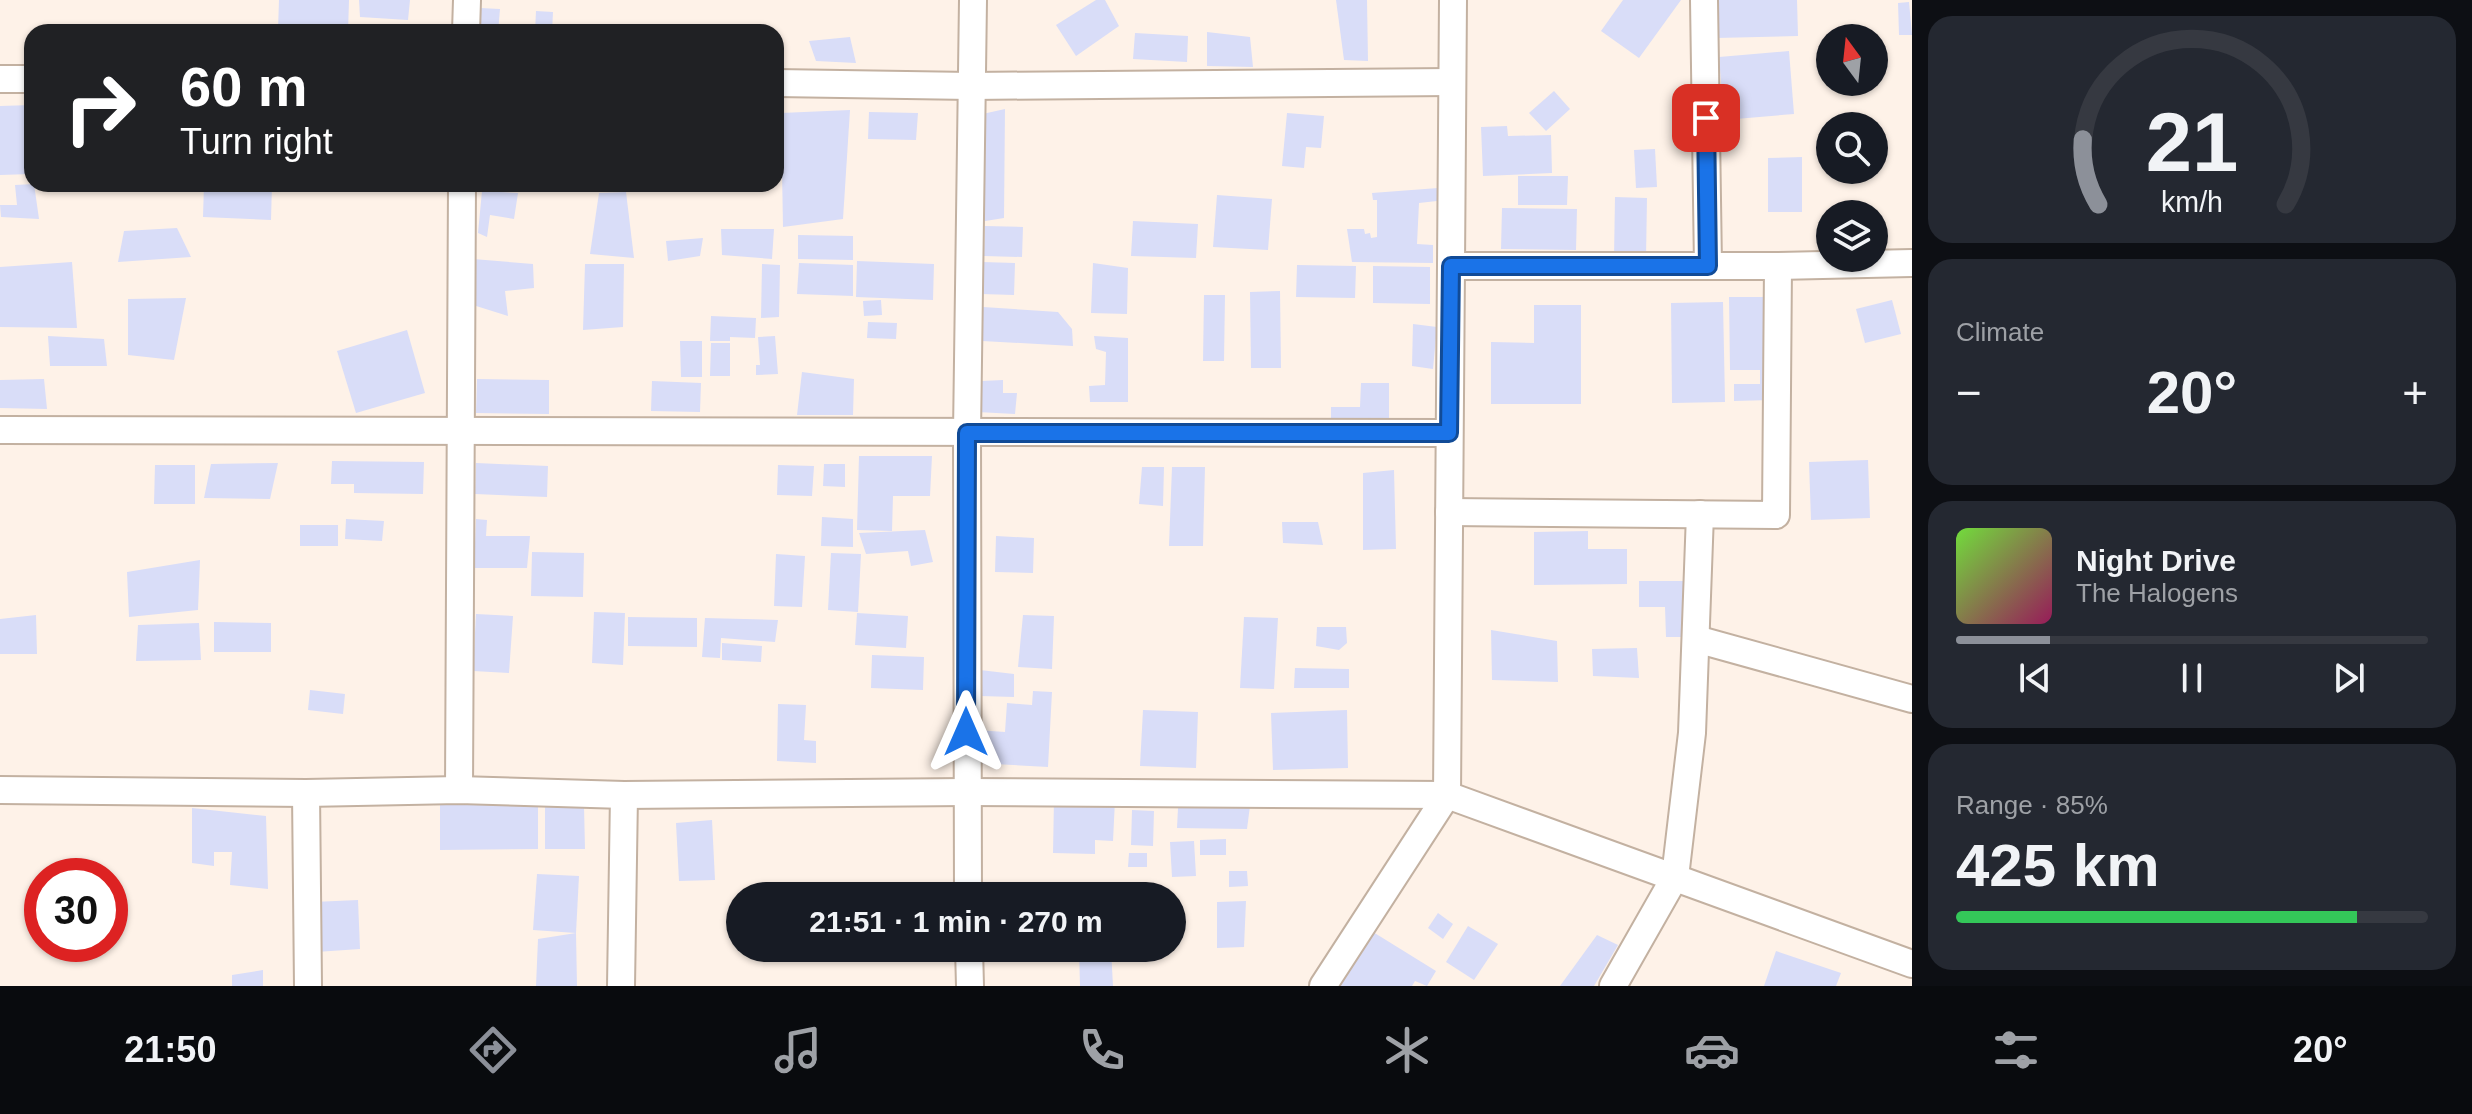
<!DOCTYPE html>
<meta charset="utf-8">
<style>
body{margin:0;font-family:Arial,sans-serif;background:#242831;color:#f1f3f6;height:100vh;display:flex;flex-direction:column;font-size:30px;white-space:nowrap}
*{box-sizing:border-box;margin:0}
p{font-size:26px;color:#9ea1a6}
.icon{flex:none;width:44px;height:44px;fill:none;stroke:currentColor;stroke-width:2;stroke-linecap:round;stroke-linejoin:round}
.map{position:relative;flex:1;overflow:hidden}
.sheet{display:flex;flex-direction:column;gap:16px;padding:16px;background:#0d0f14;width:560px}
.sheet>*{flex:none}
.top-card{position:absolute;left:24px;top:24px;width:760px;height:168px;border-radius:24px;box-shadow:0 2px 6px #0004;background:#202124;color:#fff;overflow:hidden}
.needle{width:52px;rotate:345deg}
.tools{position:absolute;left:1816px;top:24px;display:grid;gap:16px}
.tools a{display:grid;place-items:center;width:72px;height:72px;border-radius:50%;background:#171b24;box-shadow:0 2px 6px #0004;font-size:40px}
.speed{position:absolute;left:24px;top:858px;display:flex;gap:16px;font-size:40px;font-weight:700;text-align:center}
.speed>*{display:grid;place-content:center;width:104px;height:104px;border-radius:50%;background:#171b24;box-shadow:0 2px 6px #0004;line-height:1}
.speed .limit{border:12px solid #d22;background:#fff;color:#111}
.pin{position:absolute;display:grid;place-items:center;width:68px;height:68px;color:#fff;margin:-34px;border-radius:16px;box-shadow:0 4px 12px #0006}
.me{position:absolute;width:88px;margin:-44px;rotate:0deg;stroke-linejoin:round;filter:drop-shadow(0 0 6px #0008)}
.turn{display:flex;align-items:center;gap:28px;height:168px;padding:0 24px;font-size:36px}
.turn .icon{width:104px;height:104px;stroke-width:2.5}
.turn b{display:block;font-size:56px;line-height:68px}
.big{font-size:60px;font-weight:800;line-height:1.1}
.sheet .card{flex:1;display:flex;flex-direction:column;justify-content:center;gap:12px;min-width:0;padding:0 28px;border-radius:24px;background:#242831}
.sheet .dial{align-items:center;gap:0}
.dial svg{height:208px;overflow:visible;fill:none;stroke:#363941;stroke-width:7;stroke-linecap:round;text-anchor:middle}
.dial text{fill:#f1f3f6;stroke:none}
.song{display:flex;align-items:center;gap:24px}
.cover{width:96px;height:96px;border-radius:12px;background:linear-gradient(135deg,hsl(100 70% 55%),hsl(330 70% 35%))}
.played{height:8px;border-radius:4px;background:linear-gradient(90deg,#8c9099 20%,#363941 20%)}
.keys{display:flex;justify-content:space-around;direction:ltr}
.heat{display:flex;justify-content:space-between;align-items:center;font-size:44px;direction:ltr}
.charge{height:12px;border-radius:6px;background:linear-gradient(90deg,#34c759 85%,#363941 0)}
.trip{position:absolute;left:726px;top:882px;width:460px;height:80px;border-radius:40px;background:#171b24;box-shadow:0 2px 6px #0004;font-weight:800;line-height:80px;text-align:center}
.menu{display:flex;height:128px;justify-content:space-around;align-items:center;background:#090b0e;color:#9ea1a6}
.menu .icon{width:56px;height:56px}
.menu .on{color:#8c9099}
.menu b{font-size:36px;color:#f1f3f6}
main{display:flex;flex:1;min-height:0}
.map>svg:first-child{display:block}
.building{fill:#d9ddf8}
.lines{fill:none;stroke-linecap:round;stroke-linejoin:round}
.minor-casing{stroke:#c3b1a1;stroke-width:30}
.minor{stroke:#fff;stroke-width:26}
.route-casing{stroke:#114b97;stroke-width:20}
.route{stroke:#1a73e8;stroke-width:14}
</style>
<main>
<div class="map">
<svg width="1912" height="986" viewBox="0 0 1912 986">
<rect width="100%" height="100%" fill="#fef2e8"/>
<!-- building -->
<g class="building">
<polygon points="279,0 349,0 348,32 278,30"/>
<polygon points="359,0 410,0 408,20 360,17"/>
<polygon points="1096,0 1105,0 1119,26 1076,56 1056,25"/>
<polygon points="1336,0 1367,0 1368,61 1344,60"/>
<polygon points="1623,0 1681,0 1639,58 1601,31"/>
<polygon points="1715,0 1797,0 1798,36 1716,38"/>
<polygon points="1909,2 1912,35 1899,35 1898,3"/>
<polygon points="480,8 500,9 498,32 478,32"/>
<polygon points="536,11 553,12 552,32 535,32"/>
<polygon points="1207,32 1250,37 1253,67 1207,66"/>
<polygon points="1135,33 1188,36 1187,62 1133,59"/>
<polygon points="850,37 856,63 816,61 809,41"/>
<polygon points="1789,51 1794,114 1724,120 1719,57"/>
<polygon points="1554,91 1570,109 1546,131 1529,113"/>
<polygon points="32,105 32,174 0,175 0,106"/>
<polygon points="1005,109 1004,218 979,222 978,115"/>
<polygon points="850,110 843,219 783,227 781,113"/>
<polygon points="869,112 918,113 916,140 868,139"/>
<polygon points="1287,113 1324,116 1321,148 1306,147 1304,168 1282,166"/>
<polygon points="1507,126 1508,136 1551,135 1552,173 1483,176 1481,127"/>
<polygon points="1655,149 1657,187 1636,188 1634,150"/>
<polygon points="1802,157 1802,212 1768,212 1768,158"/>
<polygon points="1518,176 1568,176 1567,205 1518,205"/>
<polygon points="34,184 39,219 1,217 0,205 17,205 15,185"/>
<polygon points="204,184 272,184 271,220 203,217"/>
<polygon points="1438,188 1437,201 1419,203 1417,244 1433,245 1433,263 1352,262 1347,229 1364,229 1365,234 1370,233 1371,238 1377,237 1377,200 1373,200 1372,193"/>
<polygon points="482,191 518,193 514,219 490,215 487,237 478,233"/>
<polygon points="626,192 634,258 590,254 599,193"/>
<polygon points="1217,195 1272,199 1268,250 1213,247"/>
<polygon points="1615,197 1647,198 1646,258 1614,258"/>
<polygon points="1502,208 1577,209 1576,250 1501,249"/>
<polygon points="1133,221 1198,224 1196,258 1131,256"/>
<polygon points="985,226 1023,227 1022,257 984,256"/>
<polygon points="177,228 191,257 118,262 124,231"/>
<polygon points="721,229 774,229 772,259 722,255"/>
<polygon points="798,235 853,236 853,260 798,259"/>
<polygon points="703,238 700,256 668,261 666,241"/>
<polygon points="473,259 533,264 534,288 505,291 508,316 473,305"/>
<polygon points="857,261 934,264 933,300 856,297"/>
<polygon points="72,262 77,328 0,327 0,267"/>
<polygon points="982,262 1015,263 1014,295 981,294"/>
<polygon points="799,263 853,265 853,296 797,294"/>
<polygon points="1093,263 1128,268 1127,314 1091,313"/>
<polygon points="585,264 624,264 623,327 583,330"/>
<polygon points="762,264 780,265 779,317 761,318"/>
<polygon points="1297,265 1356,266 1355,298 1296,297"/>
<polygon points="1373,266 1430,267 1430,304 1373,303"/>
<polygon points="1280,291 1281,368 1251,368 1250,292"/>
<polygon points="1204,295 1225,295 1224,361 1203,361"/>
<polygon points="1729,297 1770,297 1772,400 1734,401 1734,384 1760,384 1760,370 1730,370"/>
<polygon points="186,298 174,360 128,355 128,299"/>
<polygon points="881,300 882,315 864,316 863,301"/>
<polygon points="1892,300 1901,334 1865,343 1856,309"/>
<polygon points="1723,302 1725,402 1672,403 1671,303"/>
<polygon points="1534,305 1581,305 1581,404 1491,404 1491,342 1534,343"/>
<polygon points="983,307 1058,312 1072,329 1073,346 982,341"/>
<polygon points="711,316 756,318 755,338 730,337 730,341 710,341"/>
<polygon points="868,322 897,323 896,339 867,338"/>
<polygon points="1413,324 1437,327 1433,369 1412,366"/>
<polygon points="407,330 425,393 356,413 337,351"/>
<polygon points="48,336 104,339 107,366 50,366"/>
<polygon points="775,336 778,374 756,375 756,365 760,365 758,337"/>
<polygon points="1094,336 1128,338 1128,402 1090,402 1089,386 1105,385 1106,352 1096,349"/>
<polygon points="680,341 702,341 702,377 681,377"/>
<polygon points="711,343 730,343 730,376 710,376"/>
<polygon points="802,372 854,379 853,415 797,415"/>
<polygon points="44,379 47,409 0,408 0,380"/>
<polygon points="477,379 549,380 549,414 476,413"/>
<polygon points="1003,380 1003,393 1017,393 1015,414 977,412 982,381"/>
<polygon points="652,381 701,383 700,412 651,411"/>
<polygon points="1361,383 1389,383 1389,426 1331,426 1331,407 1360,407"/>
<polygon points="859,456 932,456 930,496 893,496 892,531 857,530"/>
<polygon points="1868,460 1870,518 1811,520 1809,462"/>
<polygon points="332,461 424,462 423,494 354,493 354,484 331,484"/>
<polygon points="278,463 270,499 204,498 211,464"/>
<polygon points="476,463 548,466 547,497 475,494"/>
<polygon points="824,464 845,464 845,487 823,486"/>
<polygon points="155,465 195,465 195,504 154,504"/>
<polygon points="778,465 814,466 812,496 777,495"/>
<polygon points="1142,467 1164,467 1163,506 1139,504"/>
<polygon points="1172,467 1205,467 1203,546 1169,546"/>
<polygon points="1394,470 1396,549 1363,550 1363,473"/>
<polygon points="822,517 853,519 853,547 821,546"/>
<polygon points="346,519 384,521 382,541 345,539"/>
<polygon points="476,519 487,520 486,536 530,536 527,568 474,568"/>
<polygon points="1282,522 1318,522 1323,545 1283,543"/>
<rect x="300" y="525" width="38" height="21"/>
<polygon points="925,530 933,562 911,566 908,551 866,554 859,533"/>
<polygon points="1588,531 1588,549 1627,549 1627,584 1534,585 1534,532"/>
<polygon points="996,536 1034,538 1033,573 995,572"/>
<polygon points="532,552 584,553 583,597 531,596"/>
<polygon points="831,553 861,554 858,612 828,610"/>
<polygon points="776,554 805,556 802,607 774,606"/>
<polygon points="200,560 198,610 129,617 127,572"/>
<polygon points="1639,581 1688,581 1689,637 1666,637 1665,607 1639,607"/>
<polygon points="594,612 625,613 623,665 592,663"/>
<polygon points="857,613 908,616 906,648 855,645"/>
<polygon points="476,614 513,616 509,673 473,671"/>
<polygon points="36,615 37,654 0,654 0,619"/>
<polygon points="1023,615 1054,616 1052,669 1018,667"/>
<polygon points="628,617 697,618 697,647 628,646"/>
<polygon points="1244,617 1278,618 1274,689 1240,688"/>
<polygon points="705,618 778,620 775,642 721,638 720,658 702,657"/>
<polygon points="214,622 271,623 271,652 214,652"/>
<polygon points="199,623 201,660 136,661 138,625"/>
<polygon points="1317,627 1346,627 1347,643 1339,650 1316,646"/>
<polygon points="1491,630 1557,641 1558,682 1492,680"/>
<polygon points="722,643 762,646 761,662 722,660"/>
<polygon points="1637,648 1639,678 1593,676 1592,649"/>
<polygon points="872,655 924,657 923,690 871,688"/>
<polygon points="1295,668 1349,669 1349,688 1294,688"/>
<polygon points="980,670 1014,674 1014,697 980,696"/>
<polygon points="310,690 345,694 343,714 308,710"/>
<polygon points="1033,691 1052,692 1048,767 975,763 977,730 1005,732 1007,703 1032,705"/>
<polygon points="778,704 806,705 804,740 816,741 816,763 777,761"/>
<polygon points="1143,710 1198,712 1196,768 1140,766"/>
<polygon points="1347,710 1348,768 1273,770 1271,713"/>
<polygon points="1054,799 1115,800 1113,841 1095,840 1095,854 1053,853"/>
<polygon points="538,802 538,849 440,850 440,804"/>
<polygon points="545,803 584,806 585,849 545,849"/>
<polygon points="1250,806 1247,829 1177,828 1178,808"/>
<polygon points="192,808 266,816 268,889 230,885 232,852 214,852 214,866 192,863"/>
<polygon points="1132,810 1154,811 1153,846 1131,845"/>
<polygon points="712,820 715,880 679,881 676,823"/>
<polygon points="1226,839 1226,855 1200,855 1200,840"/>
<polygon points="1194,841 1196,876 1172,877 1170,842"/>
<polygon points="1129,853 1147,853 1147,867 1128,867"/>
<polygon points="1229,871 1247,871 1248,886 1229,887"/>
<polygon points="537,874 579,876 576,933 533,930"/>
<polygon points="358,900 360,949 316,952 313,902"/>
<polygon points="1246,901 1244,947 1217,948 1217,902"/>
<polygon points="1438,913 1453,924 1443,939 1428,928"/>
<polygon points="1468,926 1498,944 1474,980 1446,962"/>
<polygon points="1373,932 1436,971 1427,986 1415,981 1412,986 1339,986"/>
<polygon points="576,933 577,986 536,986 538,939"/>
<polygon points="1597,935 1618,945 1594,986 1560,986"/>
<rect x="1119" y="948" width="21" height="8"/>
<polygon points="1079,949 1111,949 1113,986 1080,986"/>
<polygon points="1776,951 1841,973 1836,986 1764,986"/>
<polygon points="263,970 263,986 232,986 232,975"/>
</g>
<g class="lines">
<!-- minor casing -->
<g class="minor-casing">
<g id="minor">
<polyline points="1704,0 1708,266"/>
<polyline points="466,32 467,0"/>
<polyline points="0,79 32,79"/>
<polyline points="776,83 971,86 1452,82"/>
<polyline points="1451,266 1778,266 1912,263"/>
<polyline points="0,430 1449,433"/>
<polyline points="1449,512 1776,515 1778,266"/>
<polyline points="1696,639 1912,699"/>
<polyline points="0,790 306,793 459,790 624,795 966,792 1447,795 1912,964"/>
<polyline points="459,790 462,184"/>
<polyline points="306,793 308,986"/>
<polyline points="968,896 967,433 973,0"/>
<polyline points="969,948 970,986"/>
<polyline points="621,986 624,795"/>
<polyline points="1323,986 1447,795 1453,0"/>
<polyline points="1613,986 1675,877 1692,733 1700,514"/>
</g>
</g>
<!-- minor -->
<use href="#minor" class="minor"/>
</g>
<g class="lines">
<!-- route casing -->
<g class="route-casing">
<polyline id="route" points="966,732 967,433 1449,433 1451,266 1708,266 1706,118"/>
</g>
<!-- route -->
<use href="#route" class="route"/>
</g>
</svg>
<div class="tools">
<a><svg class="needle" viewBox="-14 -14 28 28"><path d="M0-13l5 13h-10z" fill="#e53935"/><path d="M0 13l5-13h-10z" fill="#9ea1a6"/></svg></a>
<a><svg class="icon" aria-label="search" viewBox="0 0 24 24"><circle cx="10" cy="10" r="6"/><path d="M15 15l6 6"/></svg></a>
<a><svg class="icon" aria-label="layers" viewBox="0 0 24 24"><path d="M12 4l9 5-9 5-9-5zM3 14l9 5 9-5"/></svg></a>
</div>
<div class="speed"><div class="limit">30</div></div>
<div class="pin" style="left:1706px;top:118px;background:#d93025"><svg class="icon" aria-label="arrive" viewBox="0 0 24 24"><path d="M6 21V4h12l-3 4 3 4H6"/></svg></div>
<svg class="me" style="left:966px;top:732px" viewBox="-20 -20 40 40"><path d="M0-17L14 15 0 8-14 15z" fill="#1a73e8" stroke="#fff" stroke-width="4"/></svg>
<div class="trip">21:51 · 1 min · 270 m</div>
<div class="top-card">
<div class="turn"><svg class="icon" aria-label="right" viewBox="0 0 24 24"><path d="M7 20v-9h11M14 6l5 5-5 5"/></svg><div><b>60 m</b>Turn right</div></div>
</div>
</div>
<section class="sheet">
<div class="card dial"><svg viewBox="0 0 100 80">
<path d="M14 69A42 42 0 1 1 86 69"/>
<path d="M14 69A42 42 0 0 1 8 44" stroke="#8c9099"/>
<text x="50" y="56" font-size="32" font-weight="700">21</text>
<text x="50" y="72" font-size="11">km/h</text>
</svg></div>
<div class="card"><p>Climate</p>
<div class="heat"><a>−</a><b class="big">20°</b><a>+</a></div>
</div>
<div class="card">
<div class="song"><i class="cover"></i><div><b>Night Drive</b><p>The Halogens</p></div></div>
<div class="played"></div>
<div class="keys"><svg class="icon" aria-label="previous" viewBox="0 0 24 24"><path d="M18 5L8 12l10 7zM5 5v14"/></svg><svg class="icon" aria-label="pause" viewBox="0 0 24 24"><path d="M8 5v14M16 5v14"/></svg><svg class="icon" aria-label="next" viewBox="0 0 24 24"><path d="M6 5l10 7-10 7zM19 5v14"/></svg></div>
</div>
<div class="card"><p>Range · 85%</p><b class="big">425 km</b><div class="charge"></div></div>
</section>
</main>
<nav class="menu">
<b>21:50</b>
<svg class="icon on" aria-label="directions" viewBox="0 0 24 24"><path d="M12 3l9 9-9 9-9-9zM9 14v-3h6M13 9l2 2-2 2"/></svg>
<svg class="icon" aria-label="music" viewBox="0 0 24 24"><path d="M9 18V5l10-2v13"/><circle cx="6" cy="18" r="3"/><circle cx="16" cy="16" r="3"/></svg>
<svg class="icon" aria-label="phone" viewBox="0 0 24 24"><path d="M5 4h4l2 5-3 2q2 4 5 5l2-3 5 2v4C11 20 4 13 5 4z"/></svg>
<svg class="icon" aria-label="climate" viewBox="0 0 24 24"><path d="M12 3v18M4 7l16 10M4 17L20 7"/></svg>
<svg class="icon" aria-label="car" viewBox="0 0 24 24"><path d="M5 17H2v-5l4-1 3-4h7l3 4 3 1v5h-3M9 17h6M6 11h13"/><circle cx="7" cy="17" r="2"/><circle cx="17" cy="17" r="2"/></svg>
<svg class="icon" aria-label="filters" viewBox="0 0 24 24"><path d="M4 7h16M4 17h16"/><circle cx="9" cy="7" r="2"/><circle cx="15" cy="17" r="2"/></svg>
<b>20°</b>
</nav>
